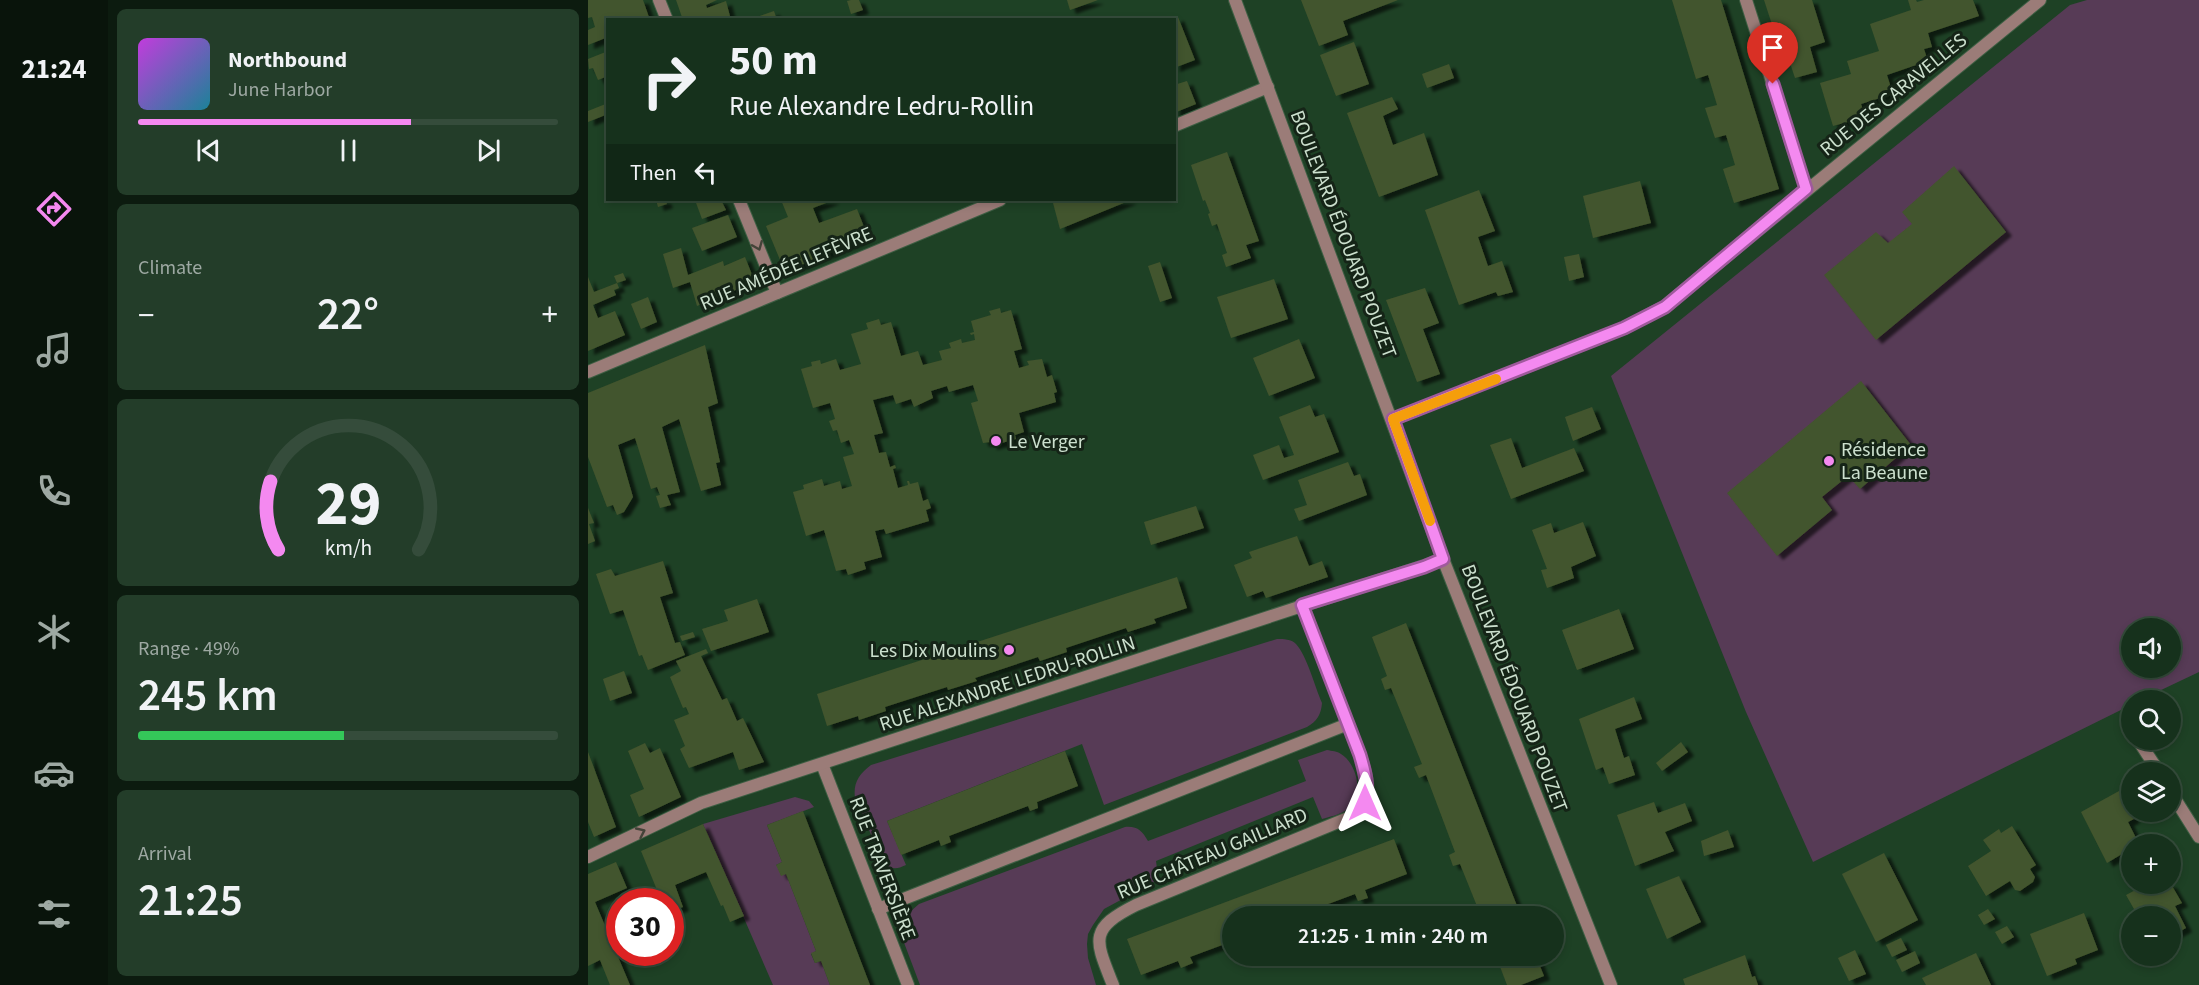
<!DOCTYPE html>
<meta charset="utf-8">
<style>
body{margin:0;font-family:"Source Sans 3",sans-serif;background:#233d29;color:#f1f3f6;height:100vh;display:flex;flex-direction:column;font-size:22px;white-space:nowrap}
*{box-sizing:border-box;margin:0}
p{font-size:20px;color:#9ea9a3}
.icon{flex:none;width:33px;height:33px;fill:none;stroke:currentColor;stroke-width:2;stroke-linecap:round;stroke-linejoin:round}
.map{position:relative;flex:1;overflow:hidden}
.details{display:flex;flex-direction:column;gap:9px;padding:9px;background:#0c1b0f;width:480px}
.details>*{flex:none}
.hud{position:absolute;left:18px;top:18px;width:570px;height:183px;border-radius:0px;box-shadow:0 3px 9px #0003,0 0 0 2px #354c3b;background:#16311c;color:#f1f3f6;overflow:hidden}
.buttons{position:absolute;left:1533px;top:618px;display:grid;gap:12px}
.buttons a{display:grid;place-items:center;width:60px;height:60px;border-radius:50%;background:#16311c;box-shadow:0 3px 9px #0003,0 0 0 2px #354c3b;font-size:30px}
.speed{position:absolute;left:18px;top:888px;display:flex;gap:12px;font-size:30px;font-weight:700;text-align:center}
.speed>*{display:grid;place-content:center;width:78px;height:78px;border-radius:50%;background:#16311c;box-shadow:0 3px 9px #0003,0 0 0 2px #354c3b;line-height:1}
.speed .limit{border:9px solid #d22;background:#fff;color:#111}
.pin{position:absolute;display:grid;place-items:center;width:51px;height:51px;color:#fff;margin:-62px -26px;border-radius:50% 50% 50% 0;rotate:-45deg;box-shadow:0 0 6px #0007}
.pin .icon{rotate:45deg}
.me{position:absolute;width:66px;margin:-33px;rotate:0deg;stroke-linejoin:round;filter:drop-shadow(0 0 4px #0008)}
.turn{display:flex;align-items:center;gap:21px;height:126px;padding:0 24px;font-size:27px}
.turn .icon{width:78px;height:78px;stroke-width:2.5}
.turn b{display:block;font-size:42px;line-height:51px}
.then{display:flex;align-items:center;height:57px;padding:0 24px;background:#0003;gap:12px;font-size:22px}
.big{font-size:45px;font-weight:600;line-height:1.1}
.details .tile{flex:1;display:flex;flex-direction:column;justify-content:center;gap:9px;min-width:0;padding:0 21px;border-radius:9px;background:#233d29}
.details .dial{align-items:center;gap:0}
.dial svg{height:156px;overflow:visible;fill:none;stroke:#354c3b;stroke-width:7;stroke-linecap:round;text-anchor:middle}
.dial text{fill:#f1f3f6;stroke:none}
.song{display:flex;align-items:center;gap:18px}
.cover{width:72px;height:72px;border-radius:9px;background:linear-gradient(135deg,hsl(290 70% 55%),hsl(190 70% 35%))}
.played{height:6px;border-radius:3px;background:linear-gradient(90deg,#f489f0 65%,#354c3b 65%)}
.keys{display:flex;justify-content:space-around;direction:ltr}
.heat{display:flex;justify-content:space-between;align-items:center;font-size:33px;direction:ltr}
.charge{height:9px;border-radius:4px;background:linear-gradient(90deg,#34c759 49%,#354c3b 0)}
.trip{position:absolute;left:634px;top:906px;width:342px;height:60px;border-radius:30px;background:#16311c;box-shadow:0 3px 9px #0003,0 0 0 2px #354c3b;font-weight:600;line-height:60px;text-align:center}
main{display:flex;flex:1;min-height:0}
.menu{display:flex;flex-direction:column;width:108px;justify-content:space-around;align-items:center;background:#09140b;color:#9ea9a3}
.menu .icon{width:42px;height:42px}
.menu .on{color:#f489f0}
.menu b{font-size:27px;color:#f1f3f6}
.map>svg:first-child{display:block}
.green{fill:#573b56;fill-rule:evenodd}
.building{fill:#43542d;filter:url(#shadow)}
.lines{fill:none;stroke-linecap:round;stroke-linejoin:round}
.minor-casing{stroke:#3d5e43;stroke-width:14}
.tertiary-casing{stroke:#3d5e43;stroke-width:14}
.minor{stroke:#9b7c78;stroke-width:12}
.tertiary{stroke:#9b7c78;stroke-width:12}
.oneway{stroke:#444339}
.route-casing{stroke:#9f599c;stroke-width:15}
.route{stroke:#f489f0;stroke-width:10}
.slow{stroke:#f59e0b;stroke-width:10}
.poi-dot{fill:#f489f0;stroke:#152417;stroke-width:2}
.labels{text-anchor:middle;stroke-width:6;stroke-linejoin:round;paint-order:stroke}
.street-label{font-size:20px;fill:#cce0ce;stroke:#152417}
.poi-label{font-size:20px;fill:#cce0ce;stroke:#152417;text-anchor:start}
</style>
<main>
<nav class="menu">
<b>21:24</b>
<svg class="icon on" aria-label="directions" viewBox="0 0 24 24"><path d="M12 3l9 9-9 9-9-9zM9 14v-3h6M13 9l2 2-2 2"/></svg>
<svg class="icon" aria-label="music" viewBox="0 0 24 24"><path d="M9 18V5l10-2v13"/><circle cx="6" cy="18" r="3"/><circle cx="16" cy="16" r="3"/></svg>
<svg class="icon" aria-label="phone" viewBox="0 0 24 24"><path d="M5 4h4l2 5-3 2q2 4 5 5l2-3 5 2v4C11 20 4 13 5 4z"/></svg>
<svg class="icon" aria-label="climate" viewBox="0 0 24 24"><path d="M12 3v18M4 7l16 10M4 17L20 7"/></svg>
<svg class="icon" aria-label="car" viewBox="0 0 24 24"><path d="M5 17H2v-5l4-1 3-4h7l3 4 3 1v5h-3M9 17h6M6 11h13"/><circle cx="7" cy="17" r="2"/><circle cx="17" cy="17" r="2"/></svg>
<svg class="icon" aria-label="filters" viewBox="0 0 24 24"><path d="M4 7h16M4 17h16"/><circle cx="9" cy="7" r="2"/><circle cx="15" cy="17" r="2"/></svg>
</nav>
<section class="details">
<div class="tile">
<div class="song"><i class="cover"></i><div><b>Northbound</b><p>June Harbor</p></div></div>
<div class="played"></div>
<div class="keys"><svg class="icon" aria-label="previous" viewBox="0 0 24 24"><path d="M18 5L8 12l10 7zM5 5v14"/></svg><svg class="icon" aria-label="pause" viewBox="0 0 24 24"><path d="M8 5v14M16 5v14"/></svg><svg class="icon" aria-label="next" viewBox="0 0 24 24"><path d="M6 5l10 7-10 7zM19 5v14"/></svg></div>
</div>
<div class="tile"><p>Climate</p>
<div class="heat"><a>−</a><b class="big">22°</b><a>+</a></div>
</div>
<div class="tile dial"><svg viewBox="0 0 100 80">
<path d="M14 69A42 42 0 1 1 86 69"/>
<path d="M14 69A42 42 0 0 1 10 34" stroke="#f489f0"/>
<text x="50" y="56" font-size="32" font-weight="700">29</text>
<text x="50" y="72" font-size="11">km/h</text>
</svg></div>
<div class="tile"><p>Range · 49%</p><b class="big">245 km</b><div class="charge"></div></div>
<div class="tile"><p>Arrival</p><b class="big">21:25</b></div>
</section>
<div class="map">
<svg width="1611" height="985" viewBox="0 0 1611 985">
<defs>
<filter id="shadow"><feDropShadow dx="6" dy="4" stdDeviation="1.5" flood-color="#0009"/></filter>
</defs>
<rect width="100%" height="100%" fill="#1e4125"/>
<!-- green -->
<g class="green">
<path d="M1499 0H1611V672L1552 700H1544L1543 705 1225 862 1158 712 1023 376 1482 5ZM1544 628H1582V668H1544Z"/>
<path d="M689 639C696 639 703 639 708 644 719 656 727 687 734 703 733 715 729 721 719 727L516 805 494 744 299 821 318 865C309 869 305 870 296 864L267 798C265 783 271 774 283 765Z"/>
<path d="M739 750C744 751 749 751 753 754 768 763 775 791 764 805 757 814 744 816 734 819L725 797 568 861 570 876 566 882 516 909 505 925 500 934 499 944 500 958 508 985H332L312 932 316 917 331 904 537 827C550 826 554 831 560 841L718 781 710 760Z"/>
<polygon points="207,797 221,801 226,807 179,825 194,862 188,865 198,874 228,951 223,954 227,963 233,961 242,985 185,985 115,824"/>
</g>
<!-- building -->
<g class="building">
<polygon points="0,0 55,0 62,20 20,20 20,37 0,45 0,30 7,27 4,17 0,18"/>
<polygon points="88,0 129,0 118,5 119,8 138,1 143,20 95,20"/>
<polygon points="263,0 271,0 275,10 263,14 259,1"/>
<polygon points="479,0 510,0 482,10"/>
<polygon points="713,0 810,0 755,21 760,35 731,46"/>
<polygon points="1084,0 1133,0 1191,189 1146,203 1135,169 1147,165 1138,135 1127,138 1117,108 1129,105 1120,75 1108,79"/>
<polygon points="1176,0 1224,0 1237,42 1222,47 1229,72 1207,78 1199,54 1194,55"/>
<polygon points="1320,0 1328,0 1329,2 1336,0 1385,0 1391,16 1340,33 1344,47 1336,49 1340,61 1299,75 1305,94 1273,104 1278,117 1245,126 1232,83 1263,74 1259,61 1291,51 1282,24 1323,10"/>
<polygon points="186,11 189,20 163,20 163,19"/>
<polygon points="590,17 607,60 586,68 586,19"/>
<polygon points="766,42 781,84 748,96 732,55"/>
<polygon points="20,51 20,76 10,80 5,68 1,69 0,59"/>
<polygon points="861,64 866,78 839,88 834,74"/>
<polygon points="599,81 608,104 586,113 586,85"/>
<polygon points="804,97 810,109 795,116 805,145 836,133 850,175 791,197 759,113"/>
<polygon points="20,103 20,114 0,122 0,111"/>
<polygon points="639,152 671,241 658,245 663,258 638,267 634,255 639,253 629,224 624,226 620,214 622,213 617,200 615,201 603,165"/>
<polygon points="1366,166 1418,232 1288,340 1236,275 1288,232 1300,243 1324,224 1314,212"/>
<polygon points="1052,181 1063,223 1005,238 995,196"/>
<polygon points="891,190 907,231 890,237 900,266 914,261 925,292 910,296 908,292 871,305 837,210"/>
<polygon points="68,200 77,200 79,204 70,207"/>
<polygon points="107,200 133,200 138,210 114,219"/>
<polygon points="193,200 246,200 225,208 231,223 269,209 280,237 197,272 178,226 200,217"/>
<polygon points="473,200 543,200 472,229 465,203"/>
<polygon points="140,215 149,237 114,251 104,228"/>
<polygon points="93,248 100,275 135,261 136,266 157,257 167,282 109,306 102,282 85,288 75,254"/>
<polygon points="991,254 996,277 981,281 976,257"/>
<polygon points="572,262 584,298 572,302 560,266"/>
<polygon points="35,273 38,280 29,283 31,288 26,290 28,295 5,305 10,318 27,311 37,335 0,351 0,277 6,292 29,283 26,276"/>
<polygon points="686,279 700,319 643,338 629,297"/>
<polygon points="837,288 851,323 835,329 852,374 829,382 798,300"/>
<polygon points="60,297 69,322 53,329 43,304"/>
<polygon points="412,308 413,313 423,310 434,349 426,351 431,368 441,365 439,361 454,359 459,377 464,375 469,392 466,393 468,402 431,413 436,432 427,435 428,439 403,446 402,442 395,443 383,403 390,401 385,385 361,392 359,386 343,391 345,398 326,407 323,399 308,404 305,395 285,400 295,433 286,435 291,453 298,452 302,467 307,465 308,468 305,469 310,488 320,485 319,481 321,481 322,484 330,482 335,501 340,499 343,508 338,510 341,521 298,534 296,529 287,531 294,557 276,562 278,569 260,575 258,569 248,571 236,530 218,536 205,492 216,489 215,485 234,479 236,486 252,481 254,489 264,486 255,457 266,454 261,440 253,443 249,430 245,431 241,421 247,419 242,403 225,408 213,369 224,366 223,362 232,360 233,364 248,359 252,370 273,364 263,334 280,329 278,323 291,319 293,325 303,322 313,356 330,351 335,365 354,360 351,351 363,348 361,343 373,339 374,343 387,340 386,334 383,335 382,333 386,332 383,321 403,315 401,311"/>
<polygon points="711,339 727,378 681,396 665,358"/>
<polygon points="117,345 130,403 120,407 132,462 128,463 133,485 113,491 91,419 74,427 92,492 79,495 83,505 72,508 68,496 72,495 69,487 63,489 47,438 30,445 45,497 36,512 29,515 25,505 19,507 0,457 0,393"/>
<polygon points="1273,381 1323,445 1272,489 1260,476 1234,497 1244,510 1189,556 1139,493"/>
<polygon points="722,405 727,417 736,414 751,452 675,480 665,455 691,445 696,458 706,455 691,417"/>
<polygon points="1004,407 1013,429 985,441 977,417"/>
<polygon points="923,438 934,468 986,448 996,471 923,499 902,445"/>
<polygon points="760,462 766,476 772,474 779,495 711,521 706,509 719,505 710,480"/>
<polygon points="608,506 616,528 563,545 556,522"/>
<polygon points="0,508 6,523 1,524 7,541 0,544"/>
<polygon points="995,522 1008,556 983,567 986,578 959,588 953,570 959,569 944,530 963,523 966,533"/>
<polygon points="709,536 721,566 734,561 740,577 678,598 675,591 659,597 646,565 664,558 661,552"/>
<polygon points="75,561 85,593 72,597 87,643 92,642 97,655 60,670 54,655 51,656 35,610 22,614 8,574 23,569 27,576"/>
<polygon points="589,577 599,608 566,619 568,623 540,632 538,628 478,648 479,652 452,661 450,657 387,678 389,681 360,690 359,687 297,707 298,711 271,720 270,716 239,726 229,694"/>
<polygon points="169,599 181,632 123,651 114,629 140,621 136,610"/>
<polygon points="1031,609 1046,649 989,670 974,630"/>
<polygon points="818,623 933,916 893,916 872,864 865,866 861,855 867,852 838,775 831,778 826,767 834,764 803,688 797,690 793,679 799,676 784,637"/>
<polygon points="105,632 107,637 94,641 92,636"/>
<polygon points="118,649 120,653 113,656 134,700 139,698 149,721 155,718 176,762 151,770 145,752 101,768 92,749 97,746 86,720 101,714 98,707 95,708 82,677 93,671 88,661"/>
<polygon points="36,671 44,693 22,701 15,679"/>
<polygon points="1046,697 1054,719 1027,729 1036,758 1041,756 1047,775 1021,784 1015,767 1008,770 991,719"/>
<polygon points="1093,742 1100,752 1074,771 1068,763"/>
<polygon points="57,743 62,753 72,748 93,797 51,817 42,795 56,789 40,751"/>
<polygon points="477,751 490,786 449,802 450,808 442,811 440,806 361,836 363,842 353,846 351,840 313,855 299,821"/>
<polygon points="0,752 28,827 6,837 0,822"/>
<polygon points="1531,791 1546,819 1540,822 1551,844 1544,844 1544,848 1519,863 1493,812"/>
<polygon points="1066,802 1070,813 1097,803 1104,821 1077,832 1086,851 1047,866 1029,815"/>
<polygon points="215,811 282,985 242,985 233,961 227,963 223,953 228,951 198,874 193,876 188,865 194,862 179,825"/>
<polygon points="115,824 156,916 142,922 135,905 133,906 118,872 87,885 95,907 82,912 82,902 74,902 53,851"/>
<polygon points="1424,826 1448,865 1442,869 1447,877 1445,882 1432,891 1427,890 1422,881 1398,896 1380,866 1403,851 1395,840 1411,829 1413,833"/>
<polygon points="1140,830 1146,847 1116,856 1113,841"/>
<polygon points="806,839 819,874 777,890 780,898 770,901 767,894 708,916 645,916 645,941 602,957 605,963 593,968 590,961 553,975 539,939"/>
<polygon points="1296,853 1330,920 1288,942 1254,874"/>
<polygon points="28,862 39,888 7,902 42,985 22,985 12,960 0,966 0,874"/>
<polygon points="1091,876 1113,922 1079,939 1058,889"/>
<polygon points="1559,884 1583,884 1594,903 1587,906 1598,928 1582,937 1582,916 1550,916 1538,895"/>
<polygon points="1400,909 1407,919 1396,925 1390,915"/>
<polygon points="1496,913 1510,950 1487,959 1489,964 1459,976 1442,934"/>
<polygon points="1419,926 1426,937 1414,944 1407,932"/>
<polygon points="1313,938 1319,950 1304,957 1298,945"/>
<polygon points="1267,950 1278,974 1261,981 1250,958"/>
<polygon points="1327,951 1332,963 1314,972 1308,960"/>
<polygon points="1388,953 1403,985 1338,985 1334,978"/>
<polygon points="1157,955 1164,977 1167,976 1170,985 1097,985 1095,979"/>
<polygon points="908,956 948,956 956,976 933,985 919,985"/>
</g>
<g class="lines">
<!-- minor casing -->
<g class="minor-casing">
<g id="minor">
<polyline points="71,0 79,20"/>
<polyline points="1158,0 1218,189"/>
<polyline points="586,126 680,87"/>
<polyline points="151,200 189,293"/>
<polyline points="0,372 412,200"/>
<polyline points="805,419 1036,328 1076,307 1452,0"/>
<polyline points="1550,740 1571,772"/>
<polyline points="234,764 320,985"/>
<polyline points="1582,791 1611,837"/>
<polyline points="0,857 113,803 836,566 855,559"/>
<polyline points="290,909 760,724"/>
<path d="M525 985C507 940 500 929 548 905L760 818C788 801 780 782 772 755L714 605"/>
</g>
</g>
<!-- tertiary casing -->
<g class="tertiary-casing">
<polyline id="tertiary" points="647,0 855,559 1023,985"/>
</g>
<!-- minor -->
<use href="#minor" class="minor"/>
<!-- tertiary -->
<use href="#tertiary" class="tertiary"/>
</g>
<!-- one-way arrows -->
<defs><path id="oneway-chevron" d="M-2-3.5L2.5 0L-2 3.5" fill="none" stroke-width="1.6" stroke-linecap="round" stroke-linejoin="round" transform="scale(1.5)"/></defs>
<g class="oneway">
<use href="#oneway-chevron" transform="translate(170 246) rotate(68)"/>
<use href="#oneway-chevron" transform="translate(53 832) rotate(-25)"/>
</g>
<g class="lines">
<!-- route casing -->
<g class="route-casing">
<path id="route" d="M777 803C781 786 777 772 772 755L714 605 836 567 855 559 805 419 1036 328 1077 307 1218 189 1185 84"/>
</g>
<!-- route -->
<use href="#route" class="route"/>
<!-- slow -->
<polyline class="slow" points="842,521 805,419 908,379"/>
</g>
<!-- markers -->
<g class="poi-dot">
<circle cx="408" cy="441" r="6"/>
<circle cx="1241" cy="461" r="6"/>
<circle cx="421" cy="650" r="6"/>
</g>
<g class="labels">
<!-- street labels -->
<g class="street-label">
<text transform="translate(1305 94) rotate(-39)" y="7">RUE DES CARAVELLES</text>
<text transform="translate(756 234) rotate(69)" y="7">BOULEVARD ÉDOUARD POUZET</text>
<text transform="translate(198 268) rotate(-23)" y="7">RUE AMÉDÉE LEFÈVRE</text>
<text transform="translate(419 683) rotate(-18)" y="7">RUE ALEXANDRE LEDRU-ROLLIN</text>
<text transform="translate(927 688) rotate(69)" y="7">BOULEVARD ÉDOUARD POUZET</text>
<text transform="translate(624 853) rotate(-23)" y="7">RUE CHÂTEAU GAILLARD</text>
<text transform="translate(295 868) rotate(69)" y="7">RUE TRAVERSIÈRE</text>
</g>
<!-- poi labels -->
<g class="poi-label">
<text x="420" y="448">Le Verger</text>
<text x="1253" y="456">Résidence<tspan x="1253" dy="23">La Beaune</tspan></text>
<text x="409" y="657" text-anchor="end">Les Dix Moulins</text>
</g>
</g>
</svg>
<div class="buttons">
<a><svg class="icon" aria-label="sound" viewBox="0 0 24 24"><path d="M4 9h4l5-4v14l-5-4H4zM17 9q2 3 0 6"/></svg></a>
<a><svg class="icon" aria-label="search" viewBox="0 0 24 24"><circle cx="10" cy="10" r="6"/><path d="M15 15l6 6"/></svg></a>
<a><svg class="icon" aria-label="layers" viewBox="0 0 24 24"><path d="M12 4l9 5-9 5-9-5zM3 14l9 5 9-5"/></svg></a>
<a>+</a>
<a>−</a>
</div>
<div class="speed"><div class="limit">30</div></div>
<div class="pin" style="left:1185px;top:84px;background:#d93025"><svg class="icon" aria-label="arrive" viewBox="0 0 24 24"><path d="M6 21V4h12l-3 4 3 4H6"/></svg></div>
<svg class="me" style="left:777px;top:803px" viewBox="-20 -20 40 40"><path d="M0-17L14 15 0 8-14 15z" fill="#f489f0" stroke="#fff" stroke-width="4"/></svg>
<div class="trip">21:25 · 1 min · 240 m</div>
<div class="hud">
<div class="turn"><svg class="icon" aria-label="right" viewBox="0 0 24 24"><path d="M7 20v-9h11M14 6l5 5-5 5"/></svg><div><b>50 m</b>Rue Alexandre Ledru-Rollin</div></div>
<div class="then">Then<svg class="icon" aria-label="left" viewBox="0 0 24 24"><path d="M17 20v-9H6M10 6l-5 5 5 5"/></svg></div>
</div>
</div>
</main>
